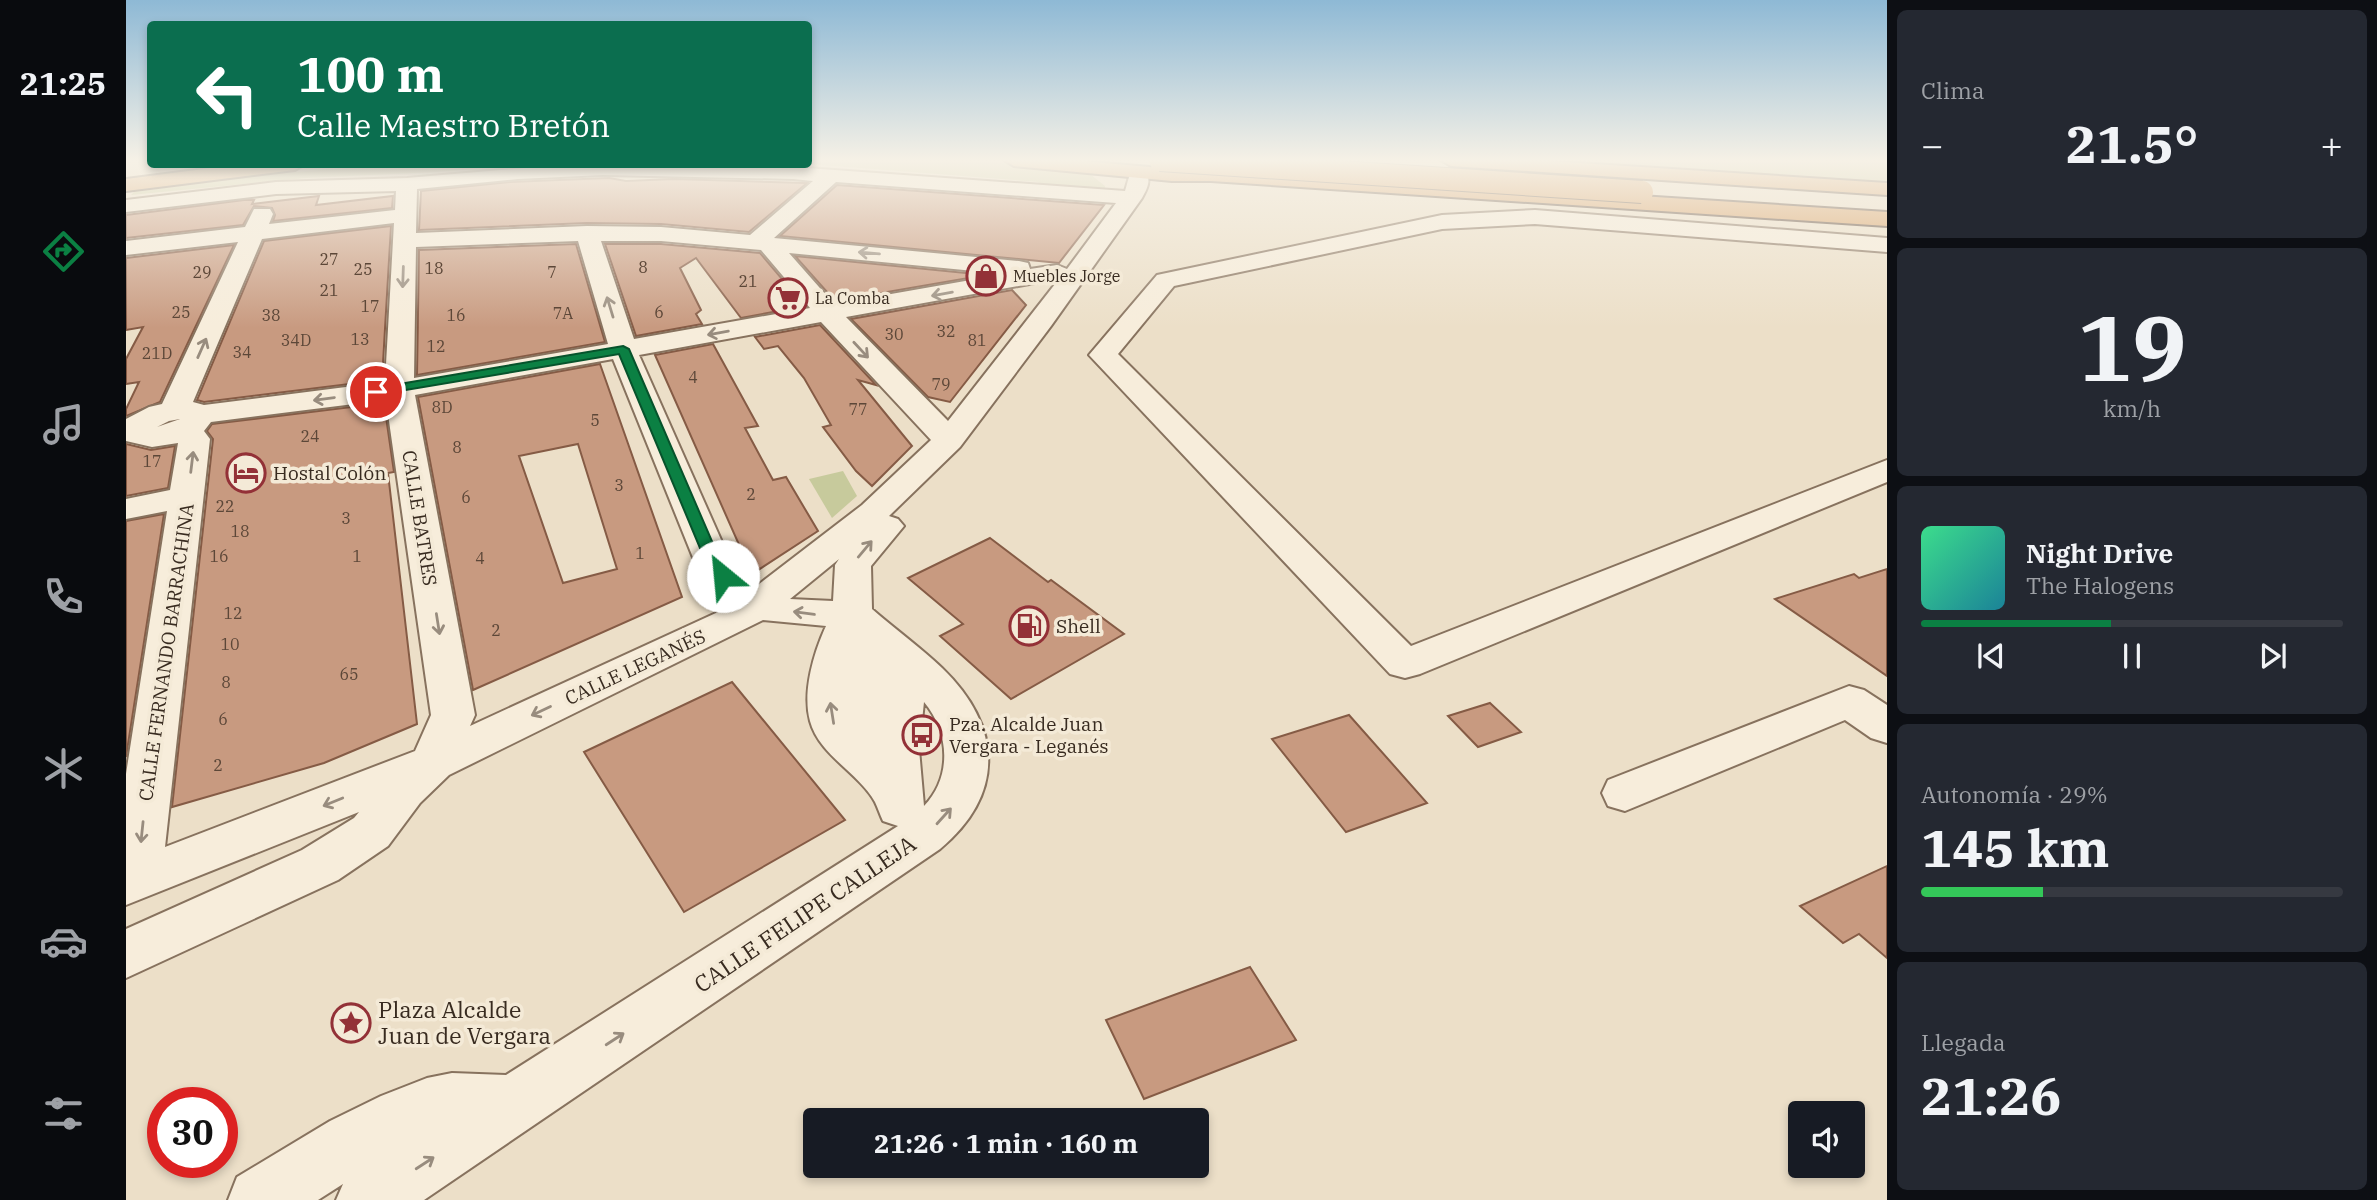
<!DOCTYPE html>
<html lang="es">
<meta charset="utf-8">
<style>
body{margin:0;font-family:"IBM Plex Serif",serif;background:#242831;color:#f1f3f6;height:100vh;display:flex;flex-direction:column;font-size:26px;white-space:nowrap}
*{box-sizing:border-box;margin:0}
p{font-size:23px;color:#9ea1a6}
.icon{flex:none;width:38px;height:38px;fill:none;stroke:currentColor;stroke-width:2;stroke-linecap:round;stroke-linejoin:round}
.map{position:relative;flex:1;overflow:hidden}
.sheet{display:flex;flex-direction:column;gap:10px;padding:10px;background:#0d0f14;width:490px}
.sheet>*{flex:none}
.guide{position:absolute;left:21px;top:21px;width:665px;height:147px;border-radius:7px;box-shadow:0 4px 10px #0003;background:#0b6e4f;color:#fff;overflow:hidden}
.fabs{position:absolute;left:1662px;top:1101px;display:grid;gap:14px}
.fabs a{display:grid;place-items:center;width:77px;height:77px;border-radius:7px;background:#171b24;box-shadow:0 4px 10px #0003;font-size:35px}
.speed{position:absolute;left:21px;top:1087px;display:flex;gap:14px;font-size:35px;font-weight:700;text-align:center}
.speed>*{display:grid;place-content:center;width:91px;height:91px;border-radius:50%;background:#171b24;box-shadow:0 4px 10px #0003;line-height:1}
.speed .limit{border:10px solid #d22;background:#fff;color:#111}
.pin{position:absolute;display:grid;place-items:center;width:60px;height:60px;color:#fff;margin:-30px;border:4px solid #fff;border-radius:50%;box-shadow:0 2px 7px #0007}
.me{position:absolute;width:77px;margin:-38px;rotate:332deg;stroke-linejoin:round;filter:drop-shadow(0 0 5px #0008)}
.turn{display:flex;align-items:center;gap:24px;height:147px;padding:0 35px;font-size:32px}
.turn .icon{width:91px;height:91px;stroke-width:2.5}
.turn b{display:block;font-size:49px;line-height:60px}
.big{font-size:52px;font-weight:700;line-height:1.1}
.sheet .widget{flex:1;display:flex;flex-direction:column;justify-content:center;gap:10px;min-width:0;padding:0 24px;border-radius:10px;background:#242831}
.sheet .dial{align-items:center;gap:0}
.dial b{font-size:91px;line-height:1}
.song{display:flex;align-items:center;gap:21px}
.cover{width:84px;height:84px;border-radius:10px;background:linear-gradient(135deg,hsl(150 70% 55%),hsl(190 70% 35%))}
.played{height:7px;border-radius:4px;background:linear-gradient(90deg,#0b8043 45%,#363941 45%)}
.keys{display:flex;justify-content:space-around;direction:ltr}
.heat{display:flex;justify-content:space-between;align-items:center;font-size:38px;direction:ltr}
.charge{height:10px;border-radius:5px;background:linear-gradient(90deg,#34c759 29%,#363941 0)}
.trip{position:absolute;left:677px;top:1108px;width:406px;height:70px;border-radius:7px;background:#171b24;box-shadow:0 4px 10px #0003;font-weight:700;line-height:70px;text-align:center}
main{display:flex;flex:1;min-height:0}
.menu{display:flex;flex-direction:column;width:126px;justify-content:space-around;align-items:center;background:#090b0e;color:#9ea1a6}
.menu .icon{width:49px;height:49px}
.menu .active{color:#0b8043}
.menu b{font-size:32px;color:#f1f3f6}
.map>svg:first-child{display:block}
.green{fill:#c7ca9c}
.building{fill:#c89a80;stroke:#855b45;stroke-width:2;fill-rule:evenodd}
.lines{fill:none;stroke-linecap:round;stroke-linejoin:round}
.minor-casing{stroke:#87725e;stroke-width:4}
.highway-casing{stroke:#564031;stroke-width:4}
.minor{fill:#f7eddb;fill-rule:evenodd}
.highway{fill:#d69b5e;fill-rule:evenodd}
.highway-bridge-casing{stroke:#564031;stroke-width:24;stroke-linecap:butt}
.highway-bridge{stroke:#d69b5e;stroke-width:22}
.oneway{stroke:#988c7e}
.route{fill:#0b8043;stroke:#07532c;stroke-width:2}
.labels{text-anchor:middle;stroke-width:7;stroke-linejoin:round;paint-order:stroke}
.number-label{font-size:16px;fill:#5c4738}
.far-poi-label{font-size:16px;fill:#382b20;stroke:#f4ead7;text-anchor:start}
.poi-label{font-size:19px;fill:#382b20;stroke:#f4ead7;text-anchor:start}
.street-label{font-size:19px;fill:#382b20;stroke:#f4ead7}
.near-street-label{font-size:23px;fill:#382b20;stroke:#f4ead7}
.near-poi-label{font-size:23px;fill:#382b20;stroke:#f4ead7;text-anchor:start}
</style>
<main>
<nav class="menu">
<b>21:25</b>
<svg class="icon active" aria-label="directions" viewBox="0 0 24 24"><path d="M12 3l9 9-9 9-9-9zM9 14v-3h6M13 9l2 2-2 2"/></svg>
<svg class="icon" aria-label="music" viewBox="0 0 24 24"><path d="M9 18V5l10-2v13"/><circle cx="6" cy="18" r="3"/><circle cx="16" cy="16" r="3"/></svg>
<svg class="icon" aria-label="phone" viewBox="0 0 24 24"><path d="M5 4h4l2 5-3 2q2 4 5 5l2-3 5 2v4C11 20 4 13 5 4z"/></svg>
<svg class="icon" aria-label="climate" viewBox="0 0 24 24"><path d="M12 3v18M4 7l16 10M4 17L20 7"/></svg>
<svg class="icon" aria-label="car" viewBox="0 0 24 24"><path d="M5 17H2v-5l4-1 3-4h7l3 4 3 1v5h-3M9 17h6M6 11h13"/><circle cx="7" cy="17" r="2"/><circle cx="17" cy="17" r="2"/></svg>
<svg class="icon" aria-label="filters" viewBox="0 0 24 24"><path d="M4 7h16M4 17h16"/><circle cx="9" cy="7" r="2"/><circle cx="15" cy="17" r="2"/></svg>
</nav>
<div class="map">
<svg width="1761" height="1200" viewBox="0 0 1761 1200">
<rect width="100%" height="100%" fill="#ecdfc8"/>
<!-- green -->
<g class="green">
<polygon points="683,160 820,160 946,167 964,174 979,186 979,191 903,186 914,182 683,164"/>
<polygon points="1444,160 1761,160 1761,183 1733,182"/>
<polygon points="259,165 389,165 311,172 179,178 5,195 8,192 154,173"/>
<polygon points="717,471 731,496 706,518 683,479"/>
</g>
<!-- building -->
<g class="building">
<polygon points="483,178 500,181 548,179 681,183 623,232 535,224 461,223 293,230 295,191 384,182"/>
<polygon points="711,185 951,203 978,205 933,263 654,236"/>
<polygon points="193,196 190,205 267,196 266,208 147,221 149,215 146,208 128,206 117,225 0,238 0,215 118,200 128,200 126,204"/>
<polygon points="265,226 256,380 78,402 71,400 138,241"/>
<polygon points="450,244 479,342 291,375 293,250"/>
<polygon points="479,244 535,244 634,253 679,306 615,318 570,258 554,268 575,310 570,314 576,324 510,336"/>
<polygon points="108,245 34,402 0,416 0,409 13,382 0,384 0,359 17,327 0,330 0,258"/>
<polygon points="669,256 860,275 709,301"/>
<polygon points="886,290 900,305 824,402 802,397 725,319"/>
<polygon points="694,325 750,385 732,380 786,446 746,486 730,471 697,427 705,425 678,378 652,346 638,349 629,337"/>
<polygon points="587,344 632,426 619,428 647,480 660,477 692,531 626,574 529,355"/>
<path d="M474 364 556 597 347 690 292 397ZM452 444 491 569 437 583 393 456Z"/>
<polygon points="258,403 268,472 262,473 291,724 198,763 46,807 87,439 81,431 86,424"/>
<polygon points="0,444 25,450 49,446 42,488 0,496"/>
<polygon points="38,514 0,757 0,521"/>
<polygon points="864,538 922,582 925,580 998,634 885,699 814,636 837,624 782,578"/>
<polygon points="1761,569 1761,676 1649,599 1728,574 1733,578"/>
<polygon points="606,682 719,820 558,912 458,752"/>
<polygon points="1364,703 1395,732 1352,747 1322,716"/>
<polygon points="1223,715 1301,803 1220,832 1146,739"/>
<polygon points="1761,866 1761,958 1733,934 1717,943 1674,906"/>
<polygon points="1124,967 1170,1040 1018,1099 980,1020"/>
</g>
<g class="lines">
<!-- minor casing -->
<g class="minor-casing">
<g id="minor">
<path d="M445 164 667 167 999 191 1005 170H1019C1026 180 1021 189 1016 198L925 326 834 447 763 516 772 519 778 526 745 566 746 609C769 629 794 647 816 668 876 726 880 794 814 849L298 1200H210L217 1184 192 1200H102L111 1177 204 1121 255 1096 301 1078 326 1073 380 1075 772 826 757 821C754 815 752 808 749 802 733 773 693 755 684 721 676 692 688 652 700 626L637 620 323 775 294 803 262 846 212 880 0 978V929L176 850 228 818 233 812 0 905V774L41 511 0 519V499L44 490 52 443 26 447 0 441V419L23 407 36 404 112 242 0 255V241L119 227 128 209H144L147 214 143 224 269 210 270 191 150 194 0 212V200L150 182 281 178ZM477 175 667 179 687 181 624 235 535 227 461 226 290 233 291 189 392 179ZM710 182 990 203 941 269 931 265 904 269 902 263 893 261 648 238ZM268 223 259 382 78 405 67 402 136 239ZM452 241 482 344 288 378 290 247ZM475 241H535L635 250 684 308 508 339ZM663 253 879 274 708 304ZM933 279 822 421 720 317 931 279ZM695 322 805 440 736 505 628 588 604 560 513 355ZM487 359 568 560 603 607 344 726 349 715 289 395ZM260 400 305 715 289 751 39 847 84 439 78 431 85 422ZM54 419 31 427 43 421ZM713 559 709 565 707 601 664 599ZM798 702C824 733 826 777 798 806L793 749Z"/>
<polygon points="1409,210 1761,238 1761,252 1409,224 1316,229 1048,286 992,354 1285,646 1761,460 1761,482 1294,674 1279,678 1264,674 963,355 1031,275 1316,215"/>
<polygon points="1723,686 1738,690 1761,705 1761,743 1745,738 1719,720 1499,811 1482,806 1476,793 1482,780"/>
</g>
</g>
<!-- highway casing -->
<g class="highway-casing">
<g id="highway">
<polygon points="878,160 946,160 1046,169 1081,169 1099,160 1112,160 1116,164 1109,170 1761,212 1761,226 1085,181 1046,181 888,166"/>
<polygon points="1315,160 1408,160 1761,183 1761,195 1325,166"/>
<polygon points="117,164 179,164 169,170 0,191 0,179"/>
</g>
</g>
<!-- minor -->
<use href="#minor" class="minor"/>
<!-- highway -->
<use href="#highway" class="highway"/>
<!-- highway-bridge casing -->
<g class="highway-bridge-casing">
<polyline id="highway-bridge" points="1034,160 1516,192"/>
</g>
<!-- highway-bridge -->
<use href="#highway-bridge" class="highway-bridge"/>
</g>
<!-- one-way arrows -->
<defs><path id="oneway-shaft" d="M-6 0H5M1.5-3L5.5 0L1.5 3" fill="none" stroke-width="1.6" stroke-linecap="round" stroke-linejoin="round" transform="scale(1.75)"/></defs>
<g class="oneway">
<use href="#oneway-shaft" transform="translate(743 253) rotate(-175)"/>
<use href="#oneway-shaft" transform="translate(277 277) rotate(92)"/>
<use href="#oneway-shaft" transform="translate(816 294) rotate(170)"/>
<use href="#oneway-shaft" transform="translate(484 307) rotate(-107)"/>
<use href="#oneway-shaft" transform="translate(592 333) rotate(170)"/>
<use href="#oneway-shaft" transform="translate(76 348) rotate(-66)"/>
<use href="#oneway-shaft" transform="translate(735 350) rotate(47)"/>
<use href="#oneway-shaft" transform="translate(198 399) rotate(172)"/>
<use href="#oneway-shaft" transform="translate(66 462) rotate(-83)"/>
<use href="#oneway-shaft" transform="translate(739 549) rotate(-50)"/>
<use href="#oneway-shaft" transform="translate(678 613) rotate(-172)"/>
<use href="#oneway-shaft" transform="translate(312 624) rotate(81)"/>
<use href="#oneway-shaft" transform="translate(415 711) rotate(155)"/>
<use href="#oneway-shaft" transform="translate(706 713) rotate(-99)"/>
<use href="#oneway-shaft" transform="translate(207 802) rotate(158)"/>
<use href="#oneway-shaft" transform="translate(818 816) rotate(-48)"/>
<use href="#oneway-shaft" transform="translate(16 832) rotate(96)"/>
<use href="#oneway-shaft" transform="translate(489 1039) rotate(-33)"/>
<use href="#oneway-shaft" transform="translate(299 1163) rotate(-33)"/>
</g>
<!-- sky -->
<linearGradient id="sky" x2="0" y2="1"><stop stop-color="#8eb9d5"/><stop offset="0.49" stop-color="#f6f1e6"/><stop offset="1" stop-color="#f6f1e6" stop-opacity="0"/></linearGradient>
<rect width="1761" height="328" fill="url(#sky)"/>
<!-- route -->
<polygon class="route" points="497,346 503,349 594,560 605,576 602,580 591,580 579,560 493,354 250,395 244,392 250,388"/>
<!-- icons -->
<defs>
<g id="shop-ring" transform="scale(2.0125)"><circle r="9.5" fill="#f4ead7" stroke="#933137" stroke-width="1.5"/><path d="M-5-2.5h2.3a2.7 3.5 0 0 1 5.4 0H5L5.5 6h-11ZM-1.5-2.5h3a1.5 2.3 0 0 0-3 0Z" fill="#933137"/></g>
<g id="supermarket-ring" transform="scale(2.0125)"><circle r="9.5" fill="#f4ead7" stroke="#933137" stroke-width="1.5"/><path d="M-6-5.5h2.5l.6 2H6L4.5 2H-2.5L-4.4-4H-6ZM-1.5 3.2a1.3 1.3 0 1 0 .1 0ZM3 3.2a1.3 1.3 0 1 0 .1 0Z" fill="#933137"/></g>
<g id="hotel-ring" transform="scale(2.0125)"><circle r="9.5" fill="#f4ead7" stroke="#933137" stroke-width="1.5"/><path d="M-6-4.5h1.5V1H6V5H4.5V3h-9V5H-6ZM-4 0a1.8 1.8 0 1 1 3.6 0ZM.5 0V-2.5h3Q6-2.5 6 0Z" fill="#933137"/></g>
<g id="fuel-ring" transform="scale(2.0125)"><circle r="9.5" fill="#f4ead7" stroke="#933137" stroke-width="1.5"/><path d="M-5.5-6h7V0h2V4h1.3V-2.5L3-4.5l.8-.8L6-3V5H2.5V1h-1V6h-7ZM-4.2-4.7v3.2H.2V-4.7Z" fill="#933137"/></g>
<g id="bus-ring" transform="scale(2.0125)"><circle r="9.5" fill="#f4ead7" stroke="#933137" stroke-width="1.5"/><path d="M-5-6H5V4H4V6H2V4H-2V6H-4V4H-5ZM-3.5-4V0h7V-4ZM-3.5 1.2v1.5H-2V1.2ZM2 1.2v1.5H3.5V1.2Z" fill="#933137"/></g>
<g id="sight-ring" transform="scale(2.0125)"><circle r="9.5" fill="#f4ead7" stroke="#933137" stroke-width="1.5"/><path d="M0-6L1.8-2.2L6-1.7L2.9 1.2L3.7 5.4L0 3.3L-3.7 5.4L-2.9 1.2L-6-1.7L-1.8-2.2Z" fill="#933137"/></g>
</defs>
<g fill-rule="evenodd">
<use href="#shop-ring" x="860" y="276"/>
<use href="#supermarket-ring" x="662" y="298"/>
<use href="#hotel-ring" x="120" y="473"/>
<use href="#fuel-ring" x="903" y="626"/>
<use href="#bus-ring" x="796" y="735"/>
<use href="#sight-ring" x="225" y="1023"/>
</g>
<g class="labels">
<!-- number labels -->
<g class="number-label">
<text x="203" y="265">27</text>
<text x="517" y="273">8</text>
<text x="308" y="274">18</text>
<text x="237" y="275">25</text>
<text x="76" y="278">29</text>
<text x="426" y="278">7</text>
<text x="622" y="287">21</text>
<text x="203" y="296">21</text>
<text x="244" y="312">17</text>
<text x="55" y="318">25</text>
<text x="533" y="318">6</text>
<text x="437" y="319">7A</text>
<text x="145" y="321">38</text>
<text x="330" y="321">16</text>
<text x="820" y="337">32</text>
<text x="768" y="340">30</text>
<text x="234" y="345">13</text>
<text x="170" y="346">34D</text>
<text x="851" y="346">81</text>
<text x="310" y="352">12</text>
<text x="116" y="358">34</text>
<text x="31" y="359">21D</text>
<text x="567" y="383">4</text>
<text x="815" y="390">79</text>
<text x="316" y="413">8D</text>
<text x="732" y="415">77</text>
<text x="469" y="426">5</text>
<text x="184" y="442">24</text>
<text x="331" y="453">8</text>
<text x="26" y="467">17</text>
<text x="493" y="491">3</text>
<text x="625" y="500">2</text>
<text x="340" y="503">6</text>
<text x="99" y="512">22</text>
<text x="220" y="524">3</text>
<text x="114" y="537">18</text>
<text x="514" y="559">1</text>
<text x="93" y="562">16</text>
<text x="231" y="562">1</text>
<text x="354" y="564">4</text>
<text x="107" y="619">12</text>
<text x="370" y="636">2</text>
<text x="104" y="650">10</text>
<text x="223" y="680">65</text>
<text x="100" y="688">8</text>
<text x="97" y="725">6</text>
<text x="92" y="771">2</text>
</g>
<!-- far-poi labels -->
<g class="far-poi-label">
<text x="887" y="282">Muebles Jorge</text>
<text x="689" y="304">La Comba</text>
</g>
<!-- poi labels -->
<g class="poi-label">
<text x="147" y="480">Hostal Colón</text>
<text x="930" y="633">Shell</text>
<text x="823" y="731">Pza. Alcalde Juan<tspan x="823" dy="22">Vergara - Leganés</tspan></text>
</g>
<!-- street labels -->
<g class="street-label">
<text transform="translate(294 518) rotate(81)" y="7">CALLE BATRES</text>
<text transform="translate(40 652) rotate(-82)" y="7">CALLE FERNANDO BARRACHINA</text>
<text transform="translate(509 667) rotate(-25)" y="7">CALLE LEGANÉS</text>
</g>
<!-- near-street labels -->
<g class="near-street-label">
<text transform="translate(679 914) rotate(-34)" y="8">CALLE FELIPE CALLEJA</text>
</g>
<!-- near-poi labels -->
<g class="near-poi-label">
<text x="252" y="1018">Plaza Alcalde<tspan x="252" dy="26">Juan de Vergara</tspan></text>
</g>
</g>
</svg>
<div class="fabs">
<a><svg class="icon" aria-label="sound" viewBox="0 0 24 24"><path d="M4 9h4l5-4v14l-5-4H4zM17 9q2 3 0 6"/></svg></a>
</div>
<div class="speed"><div class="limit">30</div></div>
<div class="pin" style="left:250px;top:392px;background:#d93025"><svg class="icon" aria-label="arrive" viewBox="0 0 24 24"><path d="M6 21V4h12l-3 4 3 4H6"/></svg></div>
<svg class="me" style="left:597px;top:576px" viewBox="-20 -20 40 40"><circle r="19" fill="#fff"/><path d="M0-13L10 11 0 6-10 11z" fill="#0b8043"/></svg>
<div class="trip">21:26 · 1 min · 160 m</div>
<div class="guide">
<div class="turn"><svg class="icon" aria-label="left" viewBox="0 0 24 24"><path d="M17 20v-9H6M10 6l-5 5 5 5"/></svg><div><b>100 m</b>Calle Maestro Bretón</div></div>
</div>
</div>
<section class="sheet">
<div class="widget"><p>Clima</p>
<div class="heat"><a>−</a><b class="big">21.5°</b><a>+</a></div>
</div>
<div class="widget dial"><b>19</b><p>km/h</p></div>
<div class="widget">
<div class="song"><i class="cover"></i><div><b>Night Drive</b><p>The Halogens</p></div></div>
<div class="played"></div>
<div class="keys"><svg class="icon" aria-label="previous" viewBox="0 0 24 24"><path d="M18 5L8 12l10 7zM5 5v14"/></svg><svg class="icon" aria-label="pause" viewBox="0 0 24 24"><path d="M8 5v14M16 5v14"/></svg><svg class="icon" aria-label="next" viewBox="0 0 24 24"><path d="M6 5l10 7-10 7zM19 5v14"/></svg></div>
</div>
<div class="widget"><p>Autonomía · 29%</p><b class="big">145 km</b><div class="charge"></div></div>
<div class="widget"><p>Llegada</p><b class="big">21:26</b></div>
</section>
</main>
